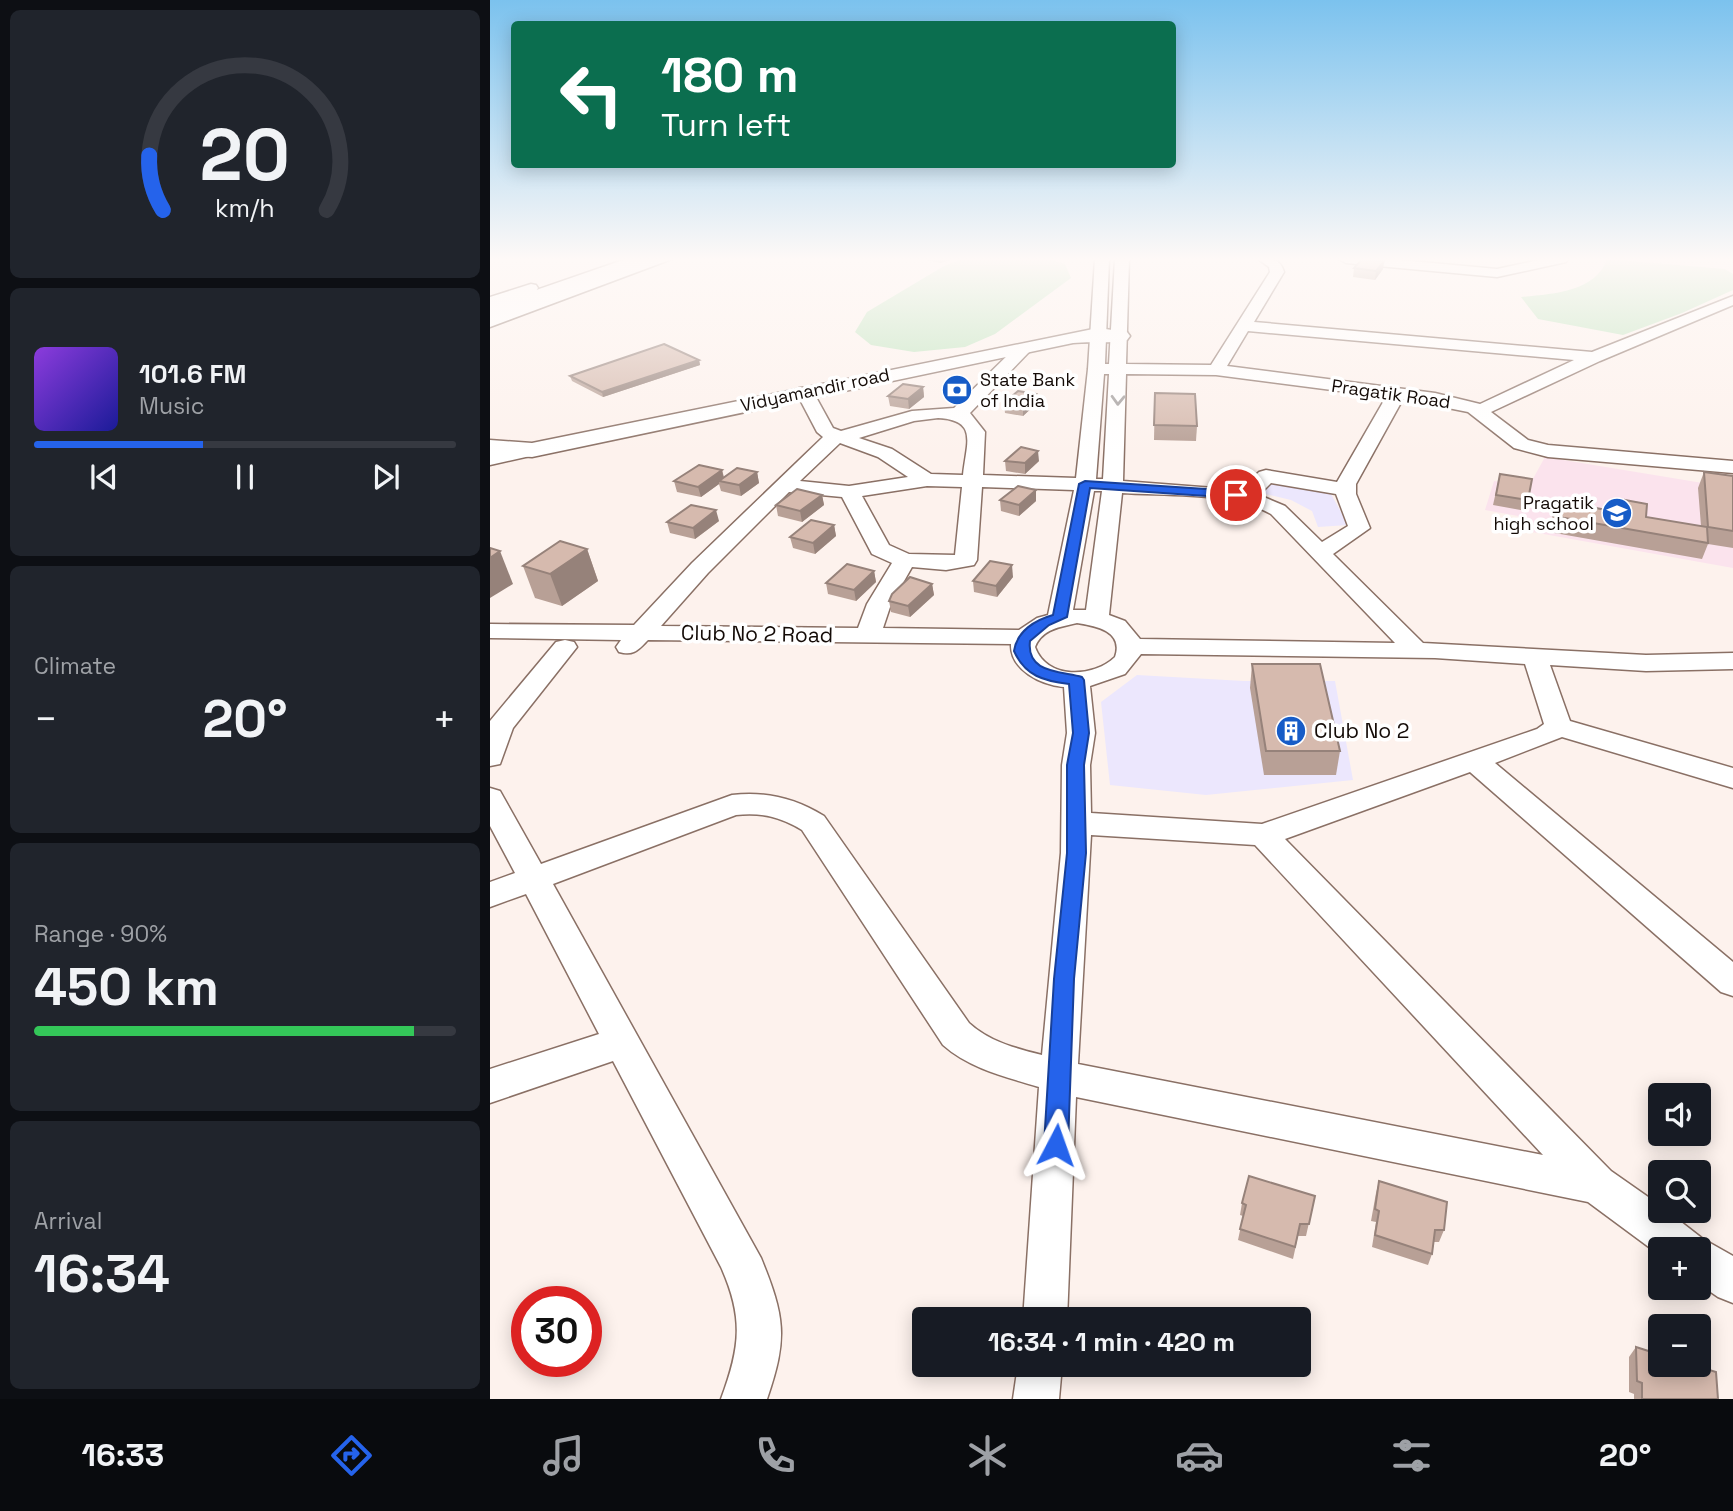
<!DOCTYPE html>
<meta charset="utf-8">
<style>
body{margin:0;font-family:"Space Grotesk",sans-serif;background:#20242c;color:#f1f3f6;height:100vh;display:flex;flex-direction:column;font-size:26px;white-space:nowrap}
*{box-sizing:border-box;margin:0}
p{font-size:23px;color:#9ea1a6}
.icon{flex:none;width:38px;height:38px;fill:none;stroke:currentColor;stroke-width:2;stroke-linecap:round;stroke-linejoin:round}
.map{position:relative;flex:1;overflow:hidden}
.sheet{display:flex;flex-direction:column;gap:10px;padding:10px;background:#0d0f14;width:490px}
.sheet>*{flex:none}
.top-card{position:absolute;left:21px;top:21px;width:665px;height:147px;border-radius:7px;box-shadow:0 4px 18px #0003;background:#0b6e4f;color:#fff;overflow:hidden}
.controls{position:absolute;left:1158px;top:1083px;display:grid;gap:14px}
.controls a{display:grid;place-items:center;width:63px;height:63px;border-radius:7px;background:#171b24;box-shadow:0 4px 18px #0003;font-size:35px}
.speed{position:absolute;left:21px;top:1286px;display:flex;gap:14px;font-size:35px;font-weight:700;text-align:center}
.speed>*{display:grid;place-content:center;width:91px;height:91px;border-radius:50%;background:#171b24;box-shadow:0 4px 18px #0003;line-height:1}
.speed .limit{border:10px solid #d22;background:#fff;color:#111}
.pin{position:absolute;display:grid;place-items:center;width:60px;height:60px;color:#fff;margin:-30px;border:4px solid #fff;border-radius:50%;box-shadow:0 2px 7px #0007}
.me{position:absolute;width:77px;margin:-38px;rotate:4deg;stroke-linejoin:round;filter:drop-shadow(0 0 5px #0008)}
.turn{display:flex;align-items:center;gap:24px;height:147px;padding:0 35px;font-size:32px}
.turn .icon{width:91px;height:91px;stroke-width:2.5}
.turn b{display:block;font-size:49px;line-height:60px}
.big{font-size:52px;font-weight:600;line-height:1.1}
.sheet .tile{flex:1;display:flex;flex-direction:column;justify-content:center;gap:10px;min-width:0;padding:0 24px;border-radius:10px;background:#20242c}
.sheet .dial{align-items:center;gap:0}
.dial svg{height:182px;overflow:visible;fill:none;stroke:#363941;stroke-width:7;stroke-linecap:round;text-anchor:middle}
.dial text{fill:#f1f3f6;stroke:none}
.song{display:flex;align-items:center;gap:21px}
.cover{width:84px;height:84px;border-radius:10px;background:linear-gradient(135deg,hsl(270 70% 55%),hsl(240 70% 35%))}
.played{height:7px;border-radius:4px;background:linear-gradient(90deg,#2563eb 40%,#363941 40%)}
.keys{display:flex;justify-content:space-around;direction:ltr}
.heat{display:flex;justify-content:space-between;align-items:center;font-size:38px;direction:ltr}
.charge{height:10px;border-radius:5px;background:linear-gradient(90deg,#34c759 90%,#363941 0)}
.trip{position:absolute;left:422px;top:1307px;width:399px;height:70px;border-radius:7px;background:#171b24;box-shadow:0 4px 18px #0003;font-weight:600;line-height:70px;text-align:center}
.tab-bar{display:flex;height:112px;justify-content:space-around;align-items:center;background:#090b0e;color:#9ea1a6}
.tab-bar .icon{width:49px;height:49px}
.tab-bar .current{color:#2563eb}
.tab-bar b{font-size:32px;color:#f1f3f6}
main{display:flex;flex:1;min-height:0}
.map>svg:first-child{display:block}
.commercial{fill:#ece7fd}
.education{fill:#fbe3ed}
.green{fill:#bee4bd}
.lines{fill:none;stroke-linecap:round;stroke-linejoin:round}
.minor-casing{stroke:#8a7065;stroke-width:3}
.major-casing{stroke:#8a7065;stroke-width:3}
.highway-casing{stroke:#8a7065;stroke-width:3}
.minor{fill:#fff;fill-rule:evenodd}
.major{fill:#fff;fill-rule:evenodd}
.highway{fill:#fff;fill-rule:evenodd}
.wall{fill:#b8a096}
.shaded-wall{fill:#96827a}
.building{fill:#d6baae;stroke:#96827a;stroke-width:2}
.oneway{stroke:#a19d9c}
.route{fill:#2563eb;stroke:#184099;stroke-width:2}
.labels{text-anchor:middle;stroke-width:7;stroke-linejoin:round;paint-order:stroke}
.far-poi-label{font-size:18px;fill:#140b07;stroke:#fff;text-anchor:start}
.far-street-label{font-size:18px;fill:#140b07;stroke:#fff}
.street-label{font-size:21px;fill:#140b07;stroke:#fff}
.poi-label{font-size:21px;fill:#140b07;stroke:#fff;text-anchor:start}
</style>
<main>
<section class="sheet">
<div class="tile dial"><svg viewBox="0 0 100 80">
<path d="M14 69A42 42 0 1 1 86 69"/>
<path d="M14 69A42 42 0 0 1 8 45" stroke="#2563eb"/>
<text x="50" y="56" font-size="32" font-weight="700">20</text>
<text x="50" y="72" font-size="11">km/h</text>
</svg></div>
<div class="tile">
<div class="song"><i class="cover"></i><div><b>101.6 FM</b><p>Music</p></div></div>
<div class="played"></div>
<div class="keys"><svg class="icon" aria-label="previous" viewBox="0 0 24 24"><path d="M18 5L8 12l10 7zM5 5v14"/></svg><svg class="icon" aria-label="pause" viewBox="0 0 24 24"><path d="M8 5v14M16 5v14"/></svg><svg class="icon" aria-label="next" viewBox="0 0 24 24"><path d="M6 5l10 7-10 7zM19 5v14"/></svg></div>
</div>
<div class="tile"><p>Climate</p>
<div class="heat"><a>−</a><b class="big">20°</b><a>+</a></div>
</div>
<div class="tile"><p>Range · 90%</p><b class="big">450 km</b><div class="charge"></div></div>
<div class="tile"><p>Arrival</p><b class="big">16:34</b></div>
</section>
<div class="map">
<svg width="1243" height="1399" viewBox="0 0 1243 1399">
<rect width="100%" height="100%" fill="#fdf2ed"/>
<!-- commercial -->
<g class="commercial">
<polygon points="779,480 840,492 858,525 828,527 822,511 801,500 771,493"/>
<polygon points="647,675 754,681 845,681 863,780 716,795 620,785 611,702"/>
</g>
<!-- education -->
<polygon class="education" points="1055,457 1243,488 1243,568 1025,529 1028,516 995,510 1004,481 1039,486"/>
<!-- green -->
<g class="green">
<polygon points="472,259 559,259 575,264 581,278 505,334 475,347 424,352 381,345 365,332 377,312 454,266"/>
<path d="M1117 259 1235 269 1243 274V290L1192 313 1133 335 1048 319 1031 297C1062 294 1106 292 1117 259Z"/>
</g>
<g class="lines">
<!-- minor casing -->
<g class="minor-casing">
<g id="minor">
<polygon points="162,259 182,259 0,327 0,317"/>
<path d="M605 259H619L615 364H619L625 259H639L636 364 721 365 780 272 779 267 768 259C781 259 790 258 794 272L764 322 1102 352 1243 296V305L1110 361 1001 412 1038 440 1058 445 1243 461V473L1058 457 1024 448 978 412 913 399 866 484V494L880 528 843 554 933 643 1156 655 1243 653V669L1156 671 1060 665 1080 721 1243 768V788L1072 737 1005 763 1243 962V996L1231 992 980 772 795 839 1121 1171 1171 1206V1211H1177L1213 1239 1243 1256V1303L1228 1297 1209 1284V1250H1171V1256L1098 1202 586 1097 577 1320H533L549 1087C516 1077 480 1069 453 1045L312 830C291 817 271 812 246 815L63 884 271 1258C295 1317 298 1338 277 1399H231C250 1348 254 1318 231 1267L123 1061 0 1103V1069L109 1034 36 894 0 907V882L25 873 0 826V788L10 791 51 864 242 795C275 791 305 798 334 816L479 1023C500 1042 525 1048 552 1055L571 853 572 765 577 733 574 687C551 685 520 670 521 644L158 640C148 650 144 656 129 652L126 647 131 640 0 638V624L144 625 202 563 333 437 327 432 306 392 309 388H321L343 428 351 431 422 411 464 408 528 345H540L542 348 540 351 480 413 495 432 493 475 586 478 598 369ZM758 331 1084 360 990 404 945 393 737 366ZM614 374H619L613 479H606ZM636 374 726 375 896 397 847 482 776 470 769 472 750 490 633 481ZM448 418C489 420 476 444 473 475L441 474 402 449 369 438 424 421ZM350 443 388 457 418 477 359 486 310 481ZM781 483 846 494 858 526 832 542 795 506 769 495ZM437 486 472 487 465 555 419 554 399 545 372 496ZM492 487 584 490 558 615 547 618 529 630 393 628 401 604 422 567 456 570 484 565 487 560ZM604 491H612L596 610H583ZM299 492 352 497 382 554 402 563 377 604 368 628 171 626 218 573ZM632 493C677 496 742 492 781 514L905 643 650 639 635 621 619 615ZM587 623C606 626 634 631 625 657 603 678 557 680 545 647 552 629 570 627 587 623ZM651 654 945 658 1035 664 1054 724 1047 729 772 824 601 813 600 765 605 733 600 686 635 674ZM601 835 765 845 1053 1155 588 1064Z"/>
<polygon points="849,259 899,259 1007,269 1053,259 1078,259 1076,262 1007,277 856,263"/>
<polygon points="41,284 46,285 48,288 46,291 0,307 0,297"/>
<polygon points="42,444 52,450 49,454 0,465 0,453"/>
<polygon points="75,640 84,642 87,647 23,728 10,764 0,766 0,721 66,642"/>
<polygon points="528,1365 572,1365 569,1399 523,1399"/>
</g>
</g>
<!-- major casing -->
<g class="major-casing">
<path id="major" d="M608 328 637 332 640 336 637 340C623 344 600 341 583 343L42 457 0 454V440L42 443Z"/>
</g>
<!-- highway casing -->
<g class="highway-casing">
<polygon id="highway" points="136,259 165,259 162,263 0,321 0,306"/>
</g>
<!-- minor -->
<use href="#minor" class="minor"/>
<!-- major -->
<use href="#major" class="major"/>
<!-- highway -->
<use href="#highway" class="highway"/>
</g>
<!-- wall -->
<g class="wall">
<polygon points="433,259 462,259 450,263"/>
<polygon points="894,261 893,269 885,280 863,277 864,268"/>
<polygon points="209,360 210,365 113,397 82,381 80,376"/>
<polygon points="433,387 434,397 419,409 400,406 398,396"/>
<polygon points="665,393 707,426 706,441 664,440"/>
<polygon points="546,394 546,404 533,416 515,413 514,403"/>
<polygon points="515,461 549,461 535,474 516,471"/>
<polygon points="232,470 234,477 267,472 269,483 251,496 231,491 229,484 211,497 187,492 184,481"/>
<polygon points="1214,472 1243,476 1243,548 1218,544 1212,559 1059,532 1066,501 1131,513 1135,500 1156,517 1211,526 1208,488"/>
<polygon points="1010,474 1038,500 1036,511 1003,505"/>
<polygon points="546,490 546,501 529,516 511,511 510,500"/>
<polygon points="332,495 334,505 312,522 288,516 286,505"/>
<polygon points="229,521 205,539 180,533 177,522"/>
<polygon points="344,525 346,536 325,554 303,548 300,537"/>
<polygon points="97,549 108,581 72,606 45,598 33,566"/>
<polygon points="384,571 386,582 366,601 338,594 336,583"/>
<polygon points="523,577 507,597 484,592 483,581"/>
<polygon points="442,584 444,595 420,617 401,612 399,601"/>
<polygon points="762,664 850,751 846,775 774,775 760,688"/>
<polygon points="889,1181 954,1230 949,1242 944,1242 942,1254 938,1265 882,1247 886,1222 881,1221 886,1193"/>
<polygon points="825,1196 816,1236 808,1236 803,1259 748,1240 753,1216 750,1215 752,1203"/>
<polygon points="1146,1347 1228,1399 1144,1399 1144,1394 1139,1392 1139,1357"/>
</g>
<!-- shaded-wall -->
<g class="shaded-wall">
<polygon points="450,259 462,259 450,263"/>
<polygon points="894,261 893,269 885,280 886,271"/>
<polygon points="209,360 210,365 113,397 112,392"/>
<polygon points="433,387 434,397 419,409 418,399"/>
<polygon points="546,394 546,404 533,416 533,407"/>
<polygon points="548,451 549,461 535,474 535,463"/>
<polygon points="232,470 234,480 229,481 229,484 211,497 208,487"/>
<polygon points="267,472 269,483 251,496 249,485"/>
<polygon points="546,490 546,501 529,516 529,505"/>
<polygon points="332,495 334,505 312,522 310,511"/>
<polygon points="226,510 229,521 205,539 203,528"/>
<polygon points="344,525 346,536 325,554 323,543"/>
<polygon points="97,549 108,581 72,606 60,574"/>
<polygon points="10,551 23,584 0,598 0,558"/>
<polygon points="522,565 523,577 507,597 506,586"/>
<polygon points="384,571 386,582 366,601 364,590"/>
<polygon points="442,584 444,595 420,617 418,606"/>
</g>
<!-- building -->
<g class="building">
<polygon points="872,259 894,261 886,271 864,268"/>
<polygon points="174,344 209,360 112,392 80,376"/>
<polygon points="413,384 433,387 418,399 398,396"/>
<polygon points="528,391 546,394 533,407 514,403"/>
<polygon points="665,393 705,394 707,426 664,425"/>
<polygon points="531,447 548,451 535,463 515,461"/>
<polygon points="209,465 232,470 208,487 184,481"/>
<polygon points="247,468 267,472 249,485 229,481"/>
<polygon points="1214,472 1243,476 1243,531 1218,527"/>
<polygon points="1010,474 1042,479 1038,500 1006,495"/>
<polygon points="528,486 546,490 529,505 510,500"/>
<polygon points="307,489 332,495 310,511 286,505"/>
<polygon points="1135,500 1157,504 1156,517 1217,527 1218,543 1063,516 1066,501 1134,513"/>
<polygon points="201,505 226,510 203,528 177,522"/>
<polygon points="321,520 344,525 323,543 300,537"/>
<polygon points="70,541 97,549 60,574 33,566"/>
<polygon points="0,548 10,551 0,558"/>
<polygon points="500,561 522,565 506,586 483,581"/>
<polygon points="357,564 384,571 364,590 336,583"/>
<polygon points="420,577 442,584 418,606 399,601 402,594"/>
<polygon points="762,664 830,664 850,751 776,751"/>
<polygon points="759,1176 825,1196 819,1224 810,1224 805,1247 750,1229 756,1205 752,1203"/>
<polygon points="889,1181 957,1202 954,1230 945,1230 942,1254 885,1235 889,1211 885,1209"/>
<polygon points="1146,1347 1171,1355 1171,1365 1203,1365 1226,1372 1228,1399 1152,1399 1152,1383 1147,1381"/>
</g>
<!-- one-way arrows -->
<defs><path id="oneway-chevron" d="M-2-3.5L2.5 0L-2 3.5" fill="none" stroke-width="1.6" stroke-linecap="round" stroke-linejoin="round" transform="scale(1.75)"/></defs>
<use class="oneway" href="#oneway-chevron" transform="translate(628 400) rotate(92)"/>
<!-- sky -->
<linearGradient id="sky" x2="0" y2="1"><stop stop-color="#7bc2ee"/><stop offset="0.57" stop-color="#fef9f7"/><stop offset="1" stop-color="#fef9f7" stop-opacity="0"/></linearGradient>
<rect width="1243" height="455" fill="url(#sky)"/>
<!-- route -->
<path class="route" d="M595 481 746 491 753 495 746 498 600 488 577 617 559 625 540 641C536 673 570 671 592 677L594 680 599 733 594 765 596 853 584 979 578 1145 574 1153 566 1156 558 1153 554 1145 564 979 577 853V765L583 733 579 684C554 681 535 676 524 651 527 631 545 620 563 615L589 484Z"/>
<!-- icons -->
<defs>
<g id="bank-disc" transform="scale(1.575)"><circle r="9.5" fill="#175cc7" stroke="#fff"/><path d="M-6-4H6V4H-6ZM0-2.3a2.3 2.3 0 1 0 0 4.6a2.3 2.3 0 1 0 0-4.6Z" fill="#fff"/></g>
<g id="school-disc" transform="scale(1.575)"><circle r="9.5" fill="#175cc7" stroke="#fff"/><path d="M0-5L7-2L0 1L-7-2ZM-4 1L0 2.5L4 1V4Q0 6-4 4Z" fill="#fff"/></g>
<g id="building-disc" transform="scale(1.575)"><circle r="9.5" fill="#175cc7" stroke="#fff"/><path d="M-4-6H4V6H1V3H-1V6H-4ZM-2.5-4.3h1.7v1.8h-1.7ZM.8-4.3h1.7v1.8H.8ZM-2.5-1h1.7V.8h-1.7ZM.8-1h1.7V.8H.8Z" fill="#fff"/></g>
</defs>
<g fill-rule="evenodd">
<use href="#bank-disc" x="467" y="390"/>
<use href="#school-disc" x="1127" y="513"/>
<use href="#building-disc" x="801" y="731"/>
</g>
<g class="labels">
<!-- far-poi labels -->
<g class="far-poi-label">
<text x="490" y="386">State Bank<tspan x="490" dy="21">of India</tspan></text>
<text x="1104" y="509" text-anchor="end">Pragatik<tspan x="1104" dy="21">high school</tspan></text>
</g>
<!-- far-street labels -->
<g class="far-street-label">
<text transform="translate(325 390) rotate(-12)" y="6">Vidyamandir road</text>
<text transform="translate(901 394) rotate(8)" y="6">Pragatik Road</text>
</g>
<!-- street labels -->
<g class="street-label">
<text transform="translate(267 634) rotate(1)" y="7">Club No 2 Road</text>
</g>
<!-- poi labels -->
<g class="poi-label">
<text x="824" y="738">Club No 2</text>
</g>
</g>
</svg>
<div class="controls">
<a><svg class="icon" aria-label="sound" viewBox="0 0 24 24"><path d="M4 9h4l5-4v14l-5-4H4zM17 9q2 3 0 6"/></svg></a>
<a><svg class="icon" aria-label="search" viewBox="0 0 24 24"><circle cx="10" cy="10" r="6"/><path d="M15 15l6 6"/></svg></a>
<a>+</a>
<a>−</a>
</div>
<div class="speed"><div class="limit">30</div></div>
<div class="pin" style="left:746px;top:495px;background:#d93025"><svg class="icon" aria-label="arrive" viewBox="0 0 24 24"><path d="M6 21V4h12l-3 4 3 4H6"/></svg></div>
<svg class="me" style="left:566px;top:1145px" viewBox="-20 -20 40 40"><path d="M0-17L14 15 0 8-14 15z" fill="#2563eb" stroke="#fff" stroke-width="4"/></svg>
<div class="trip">16:34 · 1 min · 420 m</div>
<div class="top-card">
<div class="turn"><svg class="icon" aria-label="left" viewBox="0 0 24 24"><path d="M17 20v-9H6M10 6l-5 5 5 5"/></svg><div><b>180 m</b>Turn left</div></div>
</div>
</div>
</main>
<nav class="tab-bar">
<b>16:33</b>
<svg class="icon current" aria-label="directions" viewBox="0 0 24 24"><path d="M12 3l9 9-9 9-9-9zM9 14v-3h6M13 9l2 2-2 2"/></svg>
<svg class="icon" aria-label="music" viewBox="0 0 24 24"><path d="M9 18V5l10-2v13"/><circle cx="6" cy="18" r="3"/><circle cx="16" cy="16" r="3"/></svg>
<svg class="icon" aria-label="phone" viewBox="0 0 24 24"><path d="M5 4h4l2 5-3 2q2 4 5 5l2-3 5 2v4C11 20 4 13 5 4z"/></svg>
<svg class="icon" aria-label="climate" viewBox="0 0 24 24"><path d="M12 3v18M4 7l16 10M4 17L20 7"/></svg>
<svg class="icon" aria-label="car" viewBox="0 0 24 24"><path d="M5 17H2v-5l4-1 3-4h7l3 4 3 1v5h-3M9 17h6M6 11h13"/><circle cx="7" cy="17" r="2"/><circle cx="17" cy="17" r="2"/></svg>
<svg class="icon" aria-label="filters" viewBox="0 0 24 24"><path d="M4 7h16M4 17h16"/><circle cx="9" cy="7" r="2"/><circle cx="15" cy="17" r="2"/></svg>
<b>20°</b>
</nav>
